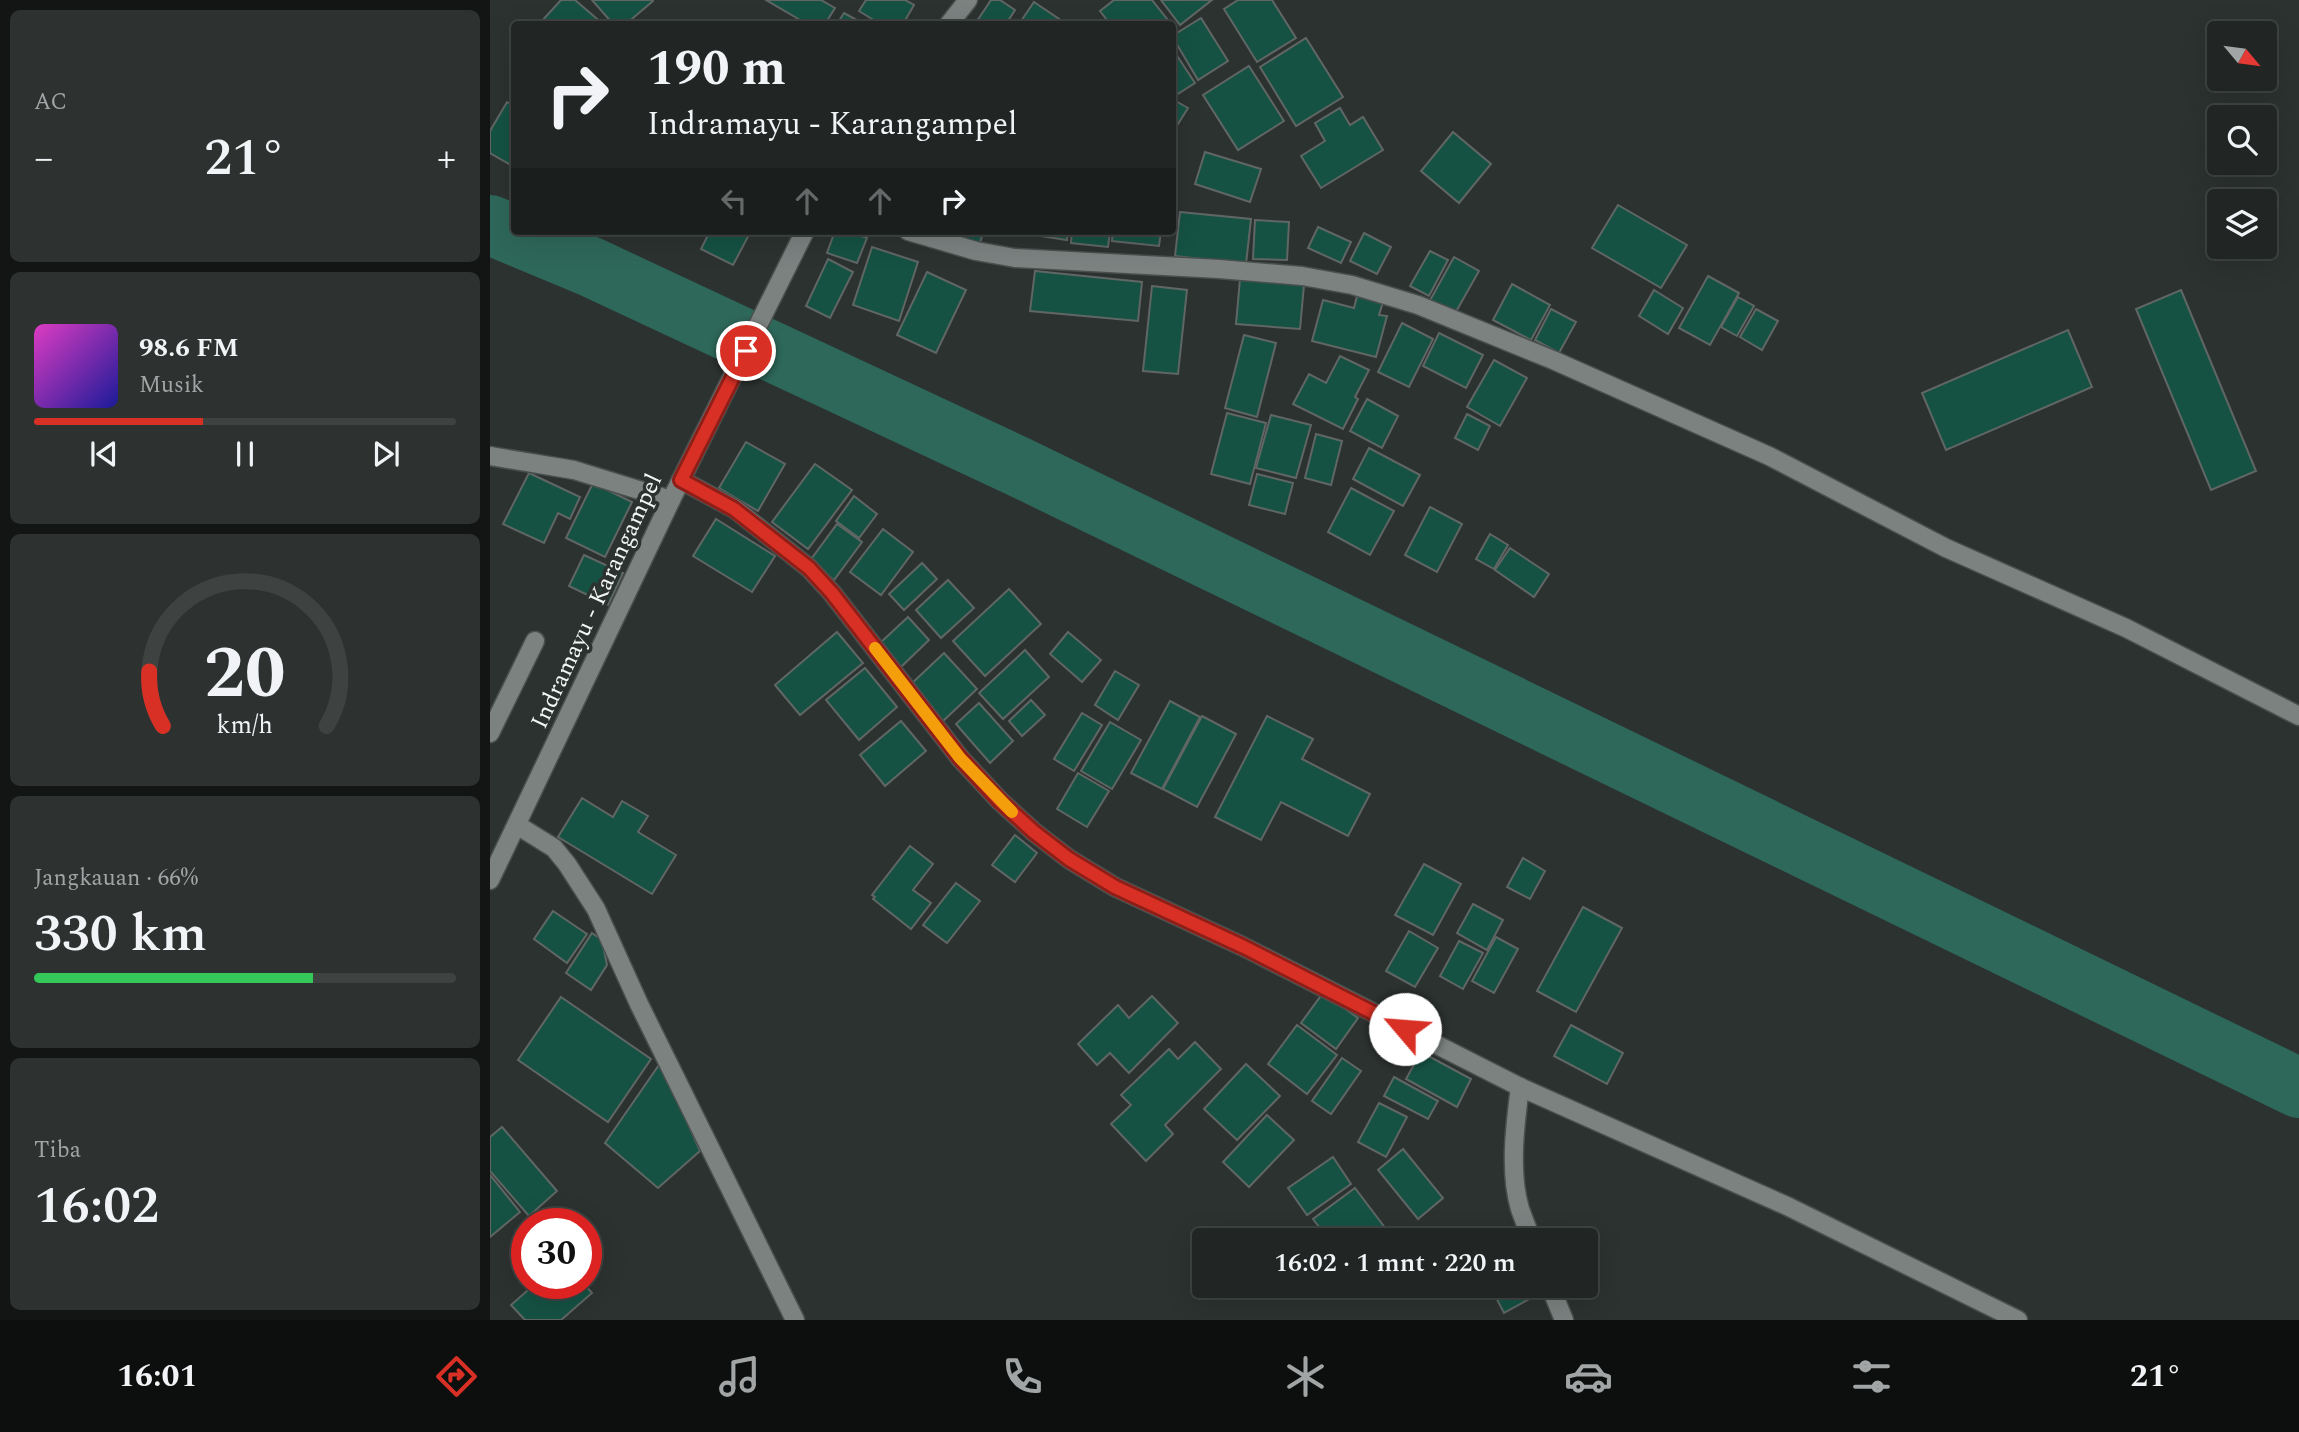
<!DOCTYPE html>
<html lang="id">
<meta charset="utf-8">
<style>
body{margin:0;font-family:Spectral,serif;background:#2d3231;color:#f1f3f6;height:100vh;display:flex;flex-direction:column;font-size:26px;white-space:nowrap}
*{box-sizing:border-box;margin:0}
p{font-size:23px;color:#a2a5a6}
.icon{flex:none;width:38px;height:38px;fill:none;stroke:currentColor;stroke-width:2;stroke-linecap:round;stroke-linejoin:round}
.map{position:relative;flex:1;overflow:hidden}
.panel{display:flex;flex-direction:column;gap:10px;padding:10px;background:#121514;width:490px}
.panel>*{flex:none}
.banner{position:absolute;left:21px;top:21px;width:665px;height:214px;border-radius:7px;box-shadow:0 7px 28px #0002,0 0 0 2px #3e4341;background:#212624;color:#f1f3f6;overflow:hidden}
.needle{width:46px;rotate:119deg}
.fabs{position:absolute;left:1717px;top:21px;display:grid;gap:14px}
.fabs a{display:grid;place-items:center;width:70px;height:70px;border-radius:7px;background:#212624;box-shadow:0 7px 28px #0002,0 0 0 2px #3e4341;font-size:35px}
.speed{position:absolute;left:21px;top:1208px;display:flex;gap:14px;font-size:35px;font-weight:700;text-align:center}
.speed>*{display:grid;place-content:center;width:91px;height:91px;border-radius:50%;background:#212624;box-shadow:0 7px 28px #0002,0 0 0 2px #3e4341;line-height:1}
.speed .limit{border:10px solid #d22;background:#fff;color:#111}
.pin{position:absolute;display:grid;place-items:center;width:60px;height:60px;color:#fff;margin:-30px;border:4px solid #fff;border-radius:50%;box-shadow:0 2px 7px #0007}
.me{position:absolute;width:77px;margin:-38px;rotate:297deg;stroke-linejoin:round;filter:drop-shadow(0 0 5px #0008)}
.turn{display:flex;align-items:center;gap:24px;height:147px;padding:0 21px;font-size:32px}
.turn .icon{width:91px;height:91px;stroke-width:2.5}
.turn b{display:block;font-size:49px;line-height:60px}
.lanes{display:flex;align-items:center;height:66px;padding:0 21px;background:#0003;justify-content:center;gap:35px;direction:ltr}
.lanes .off{opacity:.35}
.big{font-size:52px;font-weight:600;line-height:1.1}
.panel .tile{flex:1;display:flex;flex-direction:column;justify-content:center;gap:10px;min-width:0;padding:0 24px;border-radius:10px;background:#2d3231}
.panel .dial{align-items:center;gap:0}
.dial svg{height:182px;overflow:visible;fill:none;stroke:#3e4341;stroke-width:7;stroke-linecap:round;text-anchor:middle}
.dial text{fill:#f1f3f6;stroke:none}
.song{display:flex;align-items:center;gap:21px}
.cover{width:84px;height:84px;border-radius:10px;background:linear-gradient(135deg,hsl(310 70% 55%),hsl(240 70% 35%))}
.played{height:7px;border-radius:4px;background:linear-gradient(90deg,#d93025 40%,#3e4341 40%)}
.keys{display:flex;justify-content:space-around;direction:ltr}
.heat{display:flex;justify-content:space-between;align-items:center;font-size:38px;direction:ltr}
.charge{height:10px;border-radius:5px;background:linear-gradient(90deg,#34c759 66%,#3e4341 0)}
.trip{position:absolute;left:702px;top:1228px;width:406px;height:70px;border-radius:7px;background:#212624;box-shadow:0 7px 28px #0002,0 0 0 2px #3e4341;font-weight:600;line-height:70px;text-align:center}
.tab-bar{display:flex;height:112px;justify-content:space-around;align-items:center;background:#0d0f0e;color:#a2a5a6}
.tab-bar .icon{width:49px;height:49px}
.tab-bar .selected{color:#d93025}
.tab-bar b{font-size:32px;color:#f1f3f6}
main{display:flex;flex:1;min-height:0}
.map>svg:first-child{display:block}
.lines{fill:none;stroke-linecap:round;stroke-linejoin:round}
.river{stroke:#2e685a;stroke-width:60}
.building{fill:#155244;stroke:#606664;stroke-width:2}
.minor-casing{stroke:#494f4d;stroke-width:21}
.minor{stroke:#7b8280;stroke-width:18}
.route-casing{stroke:#8d1f18;stroke-width:18}
.route{stroke:#d93025;stroke-width:12}
.slow{stroke:#f59e0b;stroke-width:12}
.labels{text-anchor:middle;stroke-width:7;stroke-linejoin:round;paint-order:stroke}
.street-label{font-size:24px;fill:#f2f6f4;stroke:#2c3230}
</style>
<main>
<section class="panel">
<div class="tile"><p>AC</p>
<div class="heat"><a>−</a><b class="big">21°</b><a>+</a></div>
</div>
<div class="tile">
<div class="song"><i class="cover"></i><div><b>98.6 FM</b><p>Musik</p></div></div>
<div class="played"></div>
<div class="keys"><svg class="icon" aria-label="previous" viewBox="0 0 24 24"><path d="M18 5L8 12l10 7zM5 5v14"/></svg><svg class="icon" aria-label="pause" viewBox="0 0 24 24"><path d="M8 5v14M16 5v14"/></svg><svg class="icon" aria-label="next" viewBox="0 0 24 24"><path d="M6 5l10 7-10 7zM19 5v14"/></svg></div>
</div>
<div class="tile dial"><svg viewBox="0 0 100 80">
<path d="M14 69A42 42 0 1 1 86 69"/>
<path d="M14 69A42 42 0 0 1 8 45" stroke="#d93025"/>
<text x="50" y="56" font-size="32" font-weight="700">20</text>
<text x="50" y="72" font-size="11">km/h</text>
</svg></div>
<div class="tile"><p>Jangkauan · 66%</p><b class="big">330 km</b><div class="charge"></div></div>
<div class="tile"><p>Tiba</p><b class="big">16:02</b></div>
</section>
<div class="map">
<svg width="1809" height="1320" viewBox="0 0 1809 1320">
<rect width="100%" height="100%" fill="#2c3230"/>
<g class="lines">
<!-- river -->
<polyline class="river" points="0,225 101,267 527,466 1809,1088"/>
</g>
<!-- building -->
<g class="building">
<polygon points="71,0 85,0 113,24 49,24"/>
<polygon points="102,0 162,0 163,1 136,24 123,24"/>
<polygon points="276,0 331,0 345,8 335,24 317,24"/>
<polygon points="376,0 415,0 424,5 413,24 390,24 369,11"/>
<polygon points="501,0 510,0 525,10 516,24 485,24"/>
<polygon points="624,0 662,0 681,24 620,24 610,11"/>
<polygon points="671,0 722,0 690,25"/>
<polygon points="748,0 782,0 806,38 767,62 734,9"/>
<polygon points="544,2 575,23 574,24 529,24"/>
<polygon points="354,13 374,24 347,24"/>
<polygon points="711,18 738,61 708,80 682,36"/>
<polygon points="816,38 853,97 806,126 770,67"/>
<polygon points="682,48 705,83 683,97 682,95"/>
<polygon points="759,66 794,121 748,150 713,95"/>
<polygon points="682,99 698,108 683,132 682,131"/>
<polygon points="17,102 24,106 24,167 0,153 0,131"/>
<polygon points="850,108 860,125 873,117 893,150 831,188 811,156 835,141 825,123"/>
<polygon points="963,132 1001,164 969,203 931,171"/>
<polygon points="715,152 771,169 760,202 705,184"/>
<polygon points="1128,205 1197,245 1171,288 1102,248"/>
<polygon points="690,212 761,219 756,264 685,256"/>
<polygon points="765,220 799,222 797,260 763,259"/>
<polygon points="828,227 861,242 851,263 818,248"/>
<polygon points="220,231 261,231 243,265 211,249"/>
<polygon points="345,231 357,231 377,238 367,263 337,253"/>
<polygon points="465,231 494,231 489,245 463,237"/>
<polygon points="550,231 578,231 577,240 550,236"/>
<polygon points="582,231 620,231 618,247 581,243"/>
<polygon points="623,231 671,231 669,246 622,241"/>
<polygon points="874,233 901,247 887,274 860,261"/>
<polygon points="382,247 428,262 409,321 363,305"/>
<polygon points="940,251 958,260 939,296 920,286"/>
<polygon points="964,257 989,271 963,317 938,304"/>
<polygon points="338,259 363,272 340,318 316,306"/>
<polygon points="545,271 652,282 648,321 540,311"/>
<polygon points="437,272 476,290 446,353 407,335"/>
<polygon points="1218,276 1249,293 1220,345 1189,328"/>
<polygon points="750,279 814,285 810,329 746,324"/>
<polygon points="1022,284 1060,305 1041,340 1003,320"/>
<polygon points="662,286 697,290 688,374 653,371"/>
<polygon points="1164,290 1193,308 1178,334 1149,316"/>
<polygon points="1691,290 1766,471 1721,490 1646,309"/>
<polygon points="867,296 893,302 889,315 897,316 886,357 822,341 833,300 864,308"/>
<polygon points="1248,297 1264,306 1247,336 1231,327"/>
<polygon points="1061,309 1086,322 1069,353 1045,340"/>
<polygon points="1266,309 1288,321 1272,350 1250,337"/>
<polygon points="912,323 943,339 919,387 888,372"/>
<polygon points="1578,330 1602,387 1456,450 1432,393"/>
<polygon points="949,333 993,355 976,388 933,366"/>
<polygon points="754,335 786,343 767,417 735,408"/>
<polygon points="850,356 879,370 865,397 868,399 853,429 803,404 819,374 836,383"/>
<polygon points="1004,360 1037,378 1010,426 977,407"/>
<polygon points="877,399 908,416 892,448 860,431"/>
<polygon points="737,413 776,423 760,484 721,474"/>
<polygon points="977,414 1000,426 988,450 965,438"/>
<polygon points="781,415 821,425 806,478 766,468"/>
<polygon points="826,434 852,441 841,485 815,478"/>
<polygon points="256,442 295,464 268,511 229,488"/>
<polygon points="879,448 930,475 913,506 863,479"/>
<polygon points="325,464 362,490 318,549 282,522"/>
<polygon points="39,473 90,497 80,519 68,513 54,543 13,524"/>
<polygon points="767,474 803,483 795,514 759,505"/>
<polygon points="103,483 142,502 115,557 76,538"/>
<polygon points="861,488 904,511 880,555 838,532"/>
<polygon points="364,496 387,514 369,538 346,521"/>
<polygon points="940,507 972,524 947,572 915,555"/>
<polygon points="226,519 285,556 262,592 203,556"/>
<polygon points="347,524 372,542 344,580 319,562"/>
<polygon points="393,529 423,552 391,595 360,572"/>
<polygon points="1000,534 1018,545 1004,569 986,559"/>
<polygon points="1020,548 1059,574 1044,597 1005,570"/>
<polygon points="94,555 133,573 118,605 79,586"/>
<polygon points="432,563 447,579 414,610 399,594"/>
<polygon points="458,580 484,608 451,638 426,610"/>
<polygon points="519,589 551,624 495,676 463,641"/>
<polygon points="418,617 439,640 411,667 389,644"/>
<polygon points="347,632 373,663 310,715 285,685"/>
<polygon points="578,632 611,660 592,682 560,654"/>
<polygon points="535,650 559,677 513,719 489,693"/>
<polygon points="454,653 487,689 452,722 419,686"/>
<polygon points="375,668 407,707 369,740 336,700"/>
<polygon points="625,671 649,685 628,720 605,705"/>
<polygon points="541,700 555,715 532,736 519,721"/>
<polygon points="680,701 710,717 672,789 641,773"/>
<polygon points="489,703 523,741 500,763 466,724"/>
<polygon points="592,713 612,725 584,771 564,759"/>
<polygon points="712,716 746,734 707,807 673,789"/>
<polygon points="777,716 823,739 812,759 880,794 858,836 791,802 771,840 725,817"/>
<polygon points="411,721 436,751 395,786 370,755"/>
<polygon points="620,722 651,740 622,789 591,771"/>
<polygon points="588,773 619,791 597,827 567,809"/>
<polygon points="92,798 123,817 132,801 158,816 148,832 186,855 162,894 68,837"/>
<polygon points="525,835 547,853 525,882 502,865"/>
<polygon points="420,846 443,864 423,890 441,903 421,929 383,899 385,897 382,895"/>
<polygon points="1033,858 1055,871 1040,899 1017,887"/>
<polygon points="934,864 971,884 943,935 905,915"/>
<polygon points="466,883 490,901 457,943 433,925"/>
<polygon points="983,904 1013,920 997,950 967,933"/>
<polygon points="1093,907 1132,928 1086,1012 1047,991"/>
<polygon points="63,911 97,934 77,963 44,939"/>
<polygon points="919,931 948,948 925,987 896,971"/>
<polygon points="102,933 112,940 117,965 101,990 76,973"/>
<polygon points="1006,937 1028,949 1004,993 982,981"/>
<polygon points="969,941 993,953 973,989 950,976"/>
<polygon points="833,993 868,1018 846,1049 811,1023"/>
<polygon points="662,996 688,1023 639,1073 620,1053 607,1065 588,1044 628,1005 639,1018"/>
<polygon points="71,997 161,1059 118,1122 28,1060"/>
<polygon points="807,1025 847,1055 817,1094 778,1064"/>
<polygon points="1081,1025 1133,1053 1117,1084 1064,1056"/>
<polygon points="705,1042 731,1069 675,1125 683,1134 656,1161 621,1124 641,1105 631,1095 679,1049 688,1059"/>
<polygon points="931,1052 981,1079 967,1107 916,1079"/>
<polygon points="852,1058 871,1071 841,1114 822,1101"/>
<polygon points="171,1062 210,1151 168,1188 115,1143"/>
<polygon points="756,1064 790,1096 747,1140 714,1109"/>
<polygon points="904,1077 948,1101 938,1119 894,1096"/>
<polygon points="889,1103 917,1117 896,1157 868,1142"/>
<polygon points="777,1115 804,1140 759,1187 733,1162"/>
<polygon points="12,1127 67,1191 39,1216 0,1171 0,1137"/>
<polygon points="913,1149 953,1198 928,1219 888,1170"/>
<polygon points="843,1157 861,1184 817,1215 798,1188"/>
<polygon points="0,1175 30,1212 0,1237"/>
<polygon points="865,1188 896,1229 881,1241 840,1241 823,1219"/>
<polygon points="46,1283 93,1283 102,1293 71,1320 35,1320 21,1305"/>
<polygon points="1000,1286 1049,1286 1052,1292 1014,1313"/>
</g>
<g class="lines">
<!-- minor casing -->
<g class="minor-casing">
<g id="minor">
<polyline points="459,24 478,0"/>
<polyline points="418,231 486,251 525,258 729,269 812,276 862,285 928,305 1063,360 1279,456 1456,548 1636,628 1809,716"/>
<polyline points="0,456 84,470 181,500"/>
<polyline points="191,480 245,509 319,568 342,593 470,758 510,801 544,832 579,859 625,887 754,947 1030,1087 1297,1206 1528,1320"/>
<polyline points="0,733 45,641"/>
<polyline points="27,825 64,848 77,864 106,909 149,1004 305,1320"/>
<polyline points="0,880 181,500 315,231"/>
<path d="M1030 1087C1025 1125 1019 1172 1030 1209 1034 1220 1038 1230 1042 1241"/>
<polyline points="1060,1286 1074,1320"/>
</g>
</g>
<!-- minor -->
<use href="#minor" class="minor"/>
</g>
<g class="lines">
<!-- route casing -->
<g class="route-casing">
<polyline id="route" points="256,351 191,480 244,509 319,568 342,593 470,758 510,801 544,832 579,859 625,887 754,947 915,1029"/>
</g>
<!-- route -->
<use href="#route" class="route"/>
<!-- slow -->
<polyline class="slow" points="385,648 470,758 522,812"/>
</g>
<g class="labels">
<!-- street labels -->
<g class="street-label">
<text transform="translate(106 601) rotate(-65)" y="8">Indramayu - Karangampel</text>
</g>
</g>
</svg>
<div class="fabs">
<a><svg class="needle" viewBox="-14 -14 28 28"><path d="M0-13l5 13h-10z" fill="#e53935"/><path d="M0 13l5-13h-10z" fill="#a2a5a6"/></svg></a>
<a><svg class="icon" aria-label="search" viewBox="0 0 24 24"><circle cx="10" cy="10" r="6"/><path d="M15 15l6 6"/></svg></a>
<a><svg class="icon" aria-label="layers" viewBox="0 0 24 24"><path d="M12 4l9 5-9 5-9-5zM3 14l9 5 9-5"/></svg></a>
</div>
<div class="speed"><div class="limit">30</div></div>
<div class="pin" style="left:256px;top:351px;background:#d93025"><svg class="icon" aria-label="arrive" viewBox="0 0 24 24"><path d="M6 21V4h12l-3 4 3 4H6"/></svg></div>
<svg class="me" style="left:915px;top:1029px" viewBox="-20 -20 40 40"><circle r="19" fill="#fff"/><path d="M0-13L10 11 0 6-10 11z" fill="#d93025"/></svg>
<div class="trip">16:02 · 1 mnt · 220 m</div>
<div class="banner">
<div class="turn"><svg class="icon" aria-label="right" viewBox="0 0 24 24"><path d="M7 20v-9h11M14 6l5 5-5 5"/></svg><div><b>190 m</b>Indramayu - Karangampel</div></div>
<div class="lanes"><svg class="icon off" aria-label="left" viewBox="0 0 24 24"><path d="M17 20v-9H6M10 6l-5 5 5 5"/></svg><svg class="icon off" aria-label="ahead" viewBox="0 0 24 24"><path d="M12 20V5M6 11l6-6 6 6"/></svg><svg class="icon off" aria-label="ahead" viewBox="0 0 24 24"><path d="M12 20V5M6 11l6-6 6 6"/></svg><svg class="icon" aria-label="right" viewBox="0 0 24 24"><path d="M7 20v-9h11M14 6l5 5-5 5"/></svg></div>
</div>
</div>
</main>
<nav class="tab-bar">
<b>16:01</b>
<svg class="icon selected" aria-label="directions" viewBox="0 0 24 24"><path d="M12 3l9 9-9 9-9-9zM9 14v-3h6M13 9l2 2-2 2"/></svg>
<svg class="icon" aria-label="music" viewBox="0 0 24 24"><path d="M9 18V5l10-2v13"/><circle cx="6" cy="18" r="3"/><circle cx="16" cy="16" r="3"/></svg>
<svg class="icon" aria-label="phone" viewBox="0 0 24 24"><path d="M5 4h4l2 5-3 2q2 4 5 5l2-3 5 2v4C11 20 4 13 5 4z"/></svg>
<svg class="icon" aria-label="climate" viewBox="0 0 24 24"><path d="M12 3v18M4 7l16 10M4 17L20 7"/></svg>
<svg class="icon" aria-label="car" viewBox="0 0 24 24"><path d="M5 17H2v-5l4-1 3-4h7l3 4 3 1v5h-3M9 17h6M6 11h13"/><circle cx="7" cy="17" r="2"/><circle cx="17" cy="17" r="2"/></svg>
<svg class="icon" aria-label="filters" viewBox="0 0 24 24"><path d="M4 7h16M4 17h16"/><circle cx="9" cy="7" r="2"/><circle cx="15" cy="17" r="2"/></svg>
<b>21°</b>
</nav>
